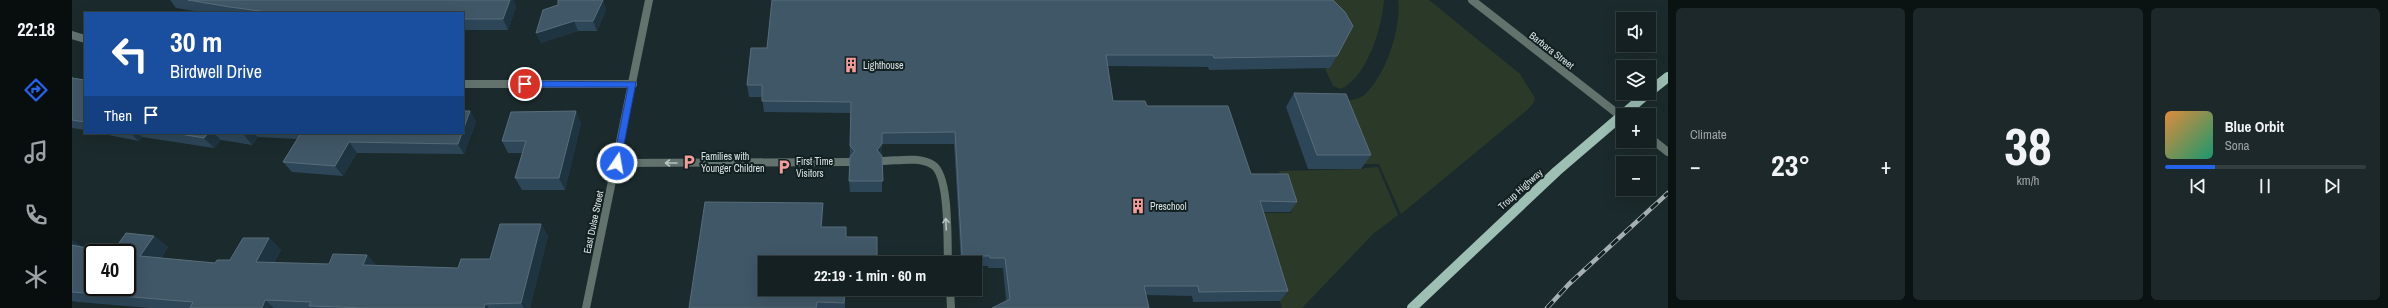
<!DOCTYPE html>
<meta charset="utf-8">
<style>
body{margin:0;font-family:"Archivo Narrow",sans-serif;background:#1d282a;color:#f1f3f6;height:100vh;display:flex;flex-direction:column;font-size:15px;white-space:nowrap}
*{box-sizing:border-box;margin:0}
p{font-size:13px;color:#9da3a5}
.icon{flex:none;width:22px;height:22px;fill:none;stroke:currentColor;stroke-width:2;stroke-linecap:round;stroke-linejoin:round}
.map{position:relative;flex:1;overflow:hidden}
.drawer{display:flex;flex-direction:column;gap:8px;padding:8px;background:#0b1212;width:720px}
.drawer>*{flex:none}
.top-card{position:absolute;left:12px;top:12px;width:380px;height:122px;border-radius:0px;box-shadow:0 4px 16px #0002,0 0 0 1px #333e3f;background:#1a4fa0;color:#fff;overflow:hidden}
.buttons{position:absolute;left:1544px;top:12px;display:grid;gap:8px}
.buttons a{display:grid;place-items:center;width:40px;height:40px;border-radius:0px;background:#142021;box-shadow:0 4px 16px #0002,0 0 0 1px #333e3f;font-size:20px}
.speed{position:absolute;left:12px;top:244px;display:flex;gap:8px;font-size:20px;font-weight:700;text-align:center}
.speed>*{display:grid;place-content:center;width:52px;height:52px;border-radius:50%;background:#142021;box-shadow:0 4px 16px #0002,0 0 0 1px #333e3f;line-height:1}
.speed .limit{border:2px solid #111;border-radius:6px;background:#fff;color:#111}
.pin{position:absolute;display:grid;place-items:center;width:34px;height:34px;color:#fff;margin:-17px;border:2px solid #fff;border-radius:50%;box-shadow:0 1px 4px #0007}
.me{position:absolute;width:44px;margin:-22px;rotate:12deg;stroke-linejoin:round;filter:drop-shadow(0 0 3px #0008)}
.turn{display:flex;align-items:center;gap:14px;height:84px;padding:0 20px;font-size:18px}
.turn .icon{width:52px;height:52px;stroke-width:2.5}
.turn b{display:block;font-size:28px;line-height:34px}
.then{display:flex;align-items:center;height:38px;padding:0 20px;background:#0003;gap:8px;font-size:15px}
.big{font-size:30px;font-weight:800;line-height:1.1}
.drawer .tile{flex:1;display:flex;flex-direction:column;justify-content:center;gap:6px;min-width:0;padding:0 14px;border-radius:6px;background:#1d282a}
.drawer .dial{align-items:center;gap:0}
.dial b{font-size:52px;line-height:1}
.song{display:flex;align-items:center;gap:12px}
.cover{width:48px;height:48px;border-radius:6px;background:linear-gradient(135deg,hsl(30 70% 55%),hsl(160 70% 35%))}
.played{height:4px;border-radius:2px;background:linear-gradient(90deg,#2563eb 25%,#333e3f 25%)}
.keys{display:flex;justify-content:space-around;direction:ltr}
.heat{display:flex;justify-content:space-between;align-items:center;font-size:22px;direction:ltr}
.drawer .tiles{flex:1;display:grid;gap:8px;grid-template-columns:repeat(3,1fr)}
.trip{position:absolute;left:686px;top:256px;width:224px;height:40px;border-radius:0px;background:#142021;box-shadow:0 4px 16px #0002,0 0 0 1px #333e3f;font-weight:800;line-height:40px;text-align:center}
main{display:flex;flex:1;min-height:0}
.tab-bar{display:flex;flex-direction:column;width:72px;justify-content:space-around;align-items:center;background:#080d0d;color:#9da3a5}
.tab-bar .icon{width:28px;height:28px}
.tab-bar .on{color:#2563eb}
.tab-bar b{font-size:18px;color:#f1f3f6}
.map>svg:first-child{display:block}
.green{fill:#2b3a28}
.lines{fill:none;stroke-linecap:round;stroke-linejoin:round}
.service{stroke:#62736d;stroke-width:8}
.minor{stroke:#62736d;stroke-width:8}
.tertiary{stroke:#62736d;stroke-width:8}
.primary{stroke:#9dbfb4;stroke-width:10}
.rail-casing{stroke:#a6b0b2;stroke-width:4.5}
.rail{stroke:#122022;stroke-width:3;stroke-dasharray:9;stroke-linecap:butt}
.wall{fill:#2d4658}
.shaded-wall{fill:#1e3440}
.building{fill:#405767;stroke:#586d7b;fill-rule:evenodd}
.oneway{stroke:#b7c3c2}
.route{fill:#2563eb;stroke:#184099}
.labels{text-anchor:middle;stroke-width:4;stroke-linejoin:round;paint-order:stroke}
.street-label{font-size:10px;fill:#dce5e6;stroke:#122022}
.poi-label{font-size:10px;fill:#dce5e6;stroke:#122022;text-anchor:start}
</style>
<main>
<nav class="tab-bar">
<b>22:18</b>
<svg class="icon on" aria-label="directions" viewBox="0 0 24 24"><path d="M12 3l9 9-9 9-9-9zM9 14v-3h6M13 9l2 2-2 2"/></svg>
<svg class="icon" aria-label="music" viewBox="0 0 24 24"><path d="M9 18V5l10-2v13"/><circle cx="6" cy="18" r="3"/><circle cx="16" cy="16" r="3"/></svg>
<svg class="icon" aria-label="phone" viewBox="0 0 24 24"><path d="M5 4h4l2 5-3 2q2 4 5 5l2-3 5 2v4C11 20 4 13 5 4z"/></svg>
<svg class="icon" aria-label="climate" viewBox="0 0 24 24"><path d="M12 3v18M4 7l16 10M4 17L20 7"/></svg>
</nav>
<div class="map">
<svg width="1596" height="308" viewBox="0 0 1596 308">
<rect width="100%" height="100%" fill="#1b2a2c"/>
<!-- green -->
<g class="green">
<path d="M1242 0H1312C1310 27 1296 76 1269 89L1261 86 1252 66 1258 68 1274 38Z"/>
<path d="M1326 0H1357L1448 74 1463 98 1461 104 1454 111 1329 214 1307 164H1290L1274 101C1280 100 1286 99 1291 96 1313 78 1330 27 1326 0Z"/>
<polygon points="1306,167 1326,215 1301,234 1230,308 1210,308 1182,213 1220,213 1207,171 1292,169 1292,168"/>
</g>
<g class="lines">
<!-- service -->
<g class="service">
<path d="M810 161C825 161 848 156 861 165 878 176 875 243 876 263"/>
<polyline points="545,163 778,162"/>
<polyline points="878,289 879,308"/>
</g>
<!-- minor -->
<g class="minor">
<polyline points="1400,0 1551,118"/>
<polyline points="0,35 13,39"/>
<polyline points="391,84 561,84"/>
<polyline points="1577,137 1596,152"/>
</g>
<!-- tertiary -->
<polyline class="tertiary" points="514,308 577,0"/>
<!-- primary -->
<g class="primary">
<polyline points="1577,92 1596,77"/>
<polyline points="1340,308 1485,171 1576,93"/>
</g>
<!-- rail casing -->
<g class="rail-casing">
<polyline id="rail" points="1475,308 1497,284 1596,193"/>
</g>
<!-- rail -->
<use href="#rail" class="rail"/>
</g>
<!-- wall -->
<g class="wall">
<polygon points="98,0 441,0 444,7 436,30 391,30 391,13 135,13 104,8"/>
<polygon points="486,0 531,0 534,10 525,31 506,31 469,43 464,33 486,5"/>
<polygon points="679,48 1265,56 1258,68 1137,70 1136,67 1036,66 1041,101 1075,106 1179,174 1225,202 1218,212 1192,212 1216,291 1208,301 1121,302 1120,296 1074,295 934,300 931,268 916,268 916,266 903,266 903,263 889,263 882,144 810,144 810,192 778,192 777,181 779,113 692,112 690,97 677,97 675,85"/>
<polygon points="0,76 2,78 13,80 13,130 0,128"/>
<polygon points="1222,93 1299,155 1289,169 1236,169 1214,107"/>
<polygon points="398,111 404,122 392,154 285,153 271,176 220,172 211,162 225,139 186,137 180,145 149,140 142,148 70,137 67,141 26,133 391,133"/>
<polygon points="504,111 509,124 493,190 450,190 443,178 450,153 436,153 430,141"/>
<polygon points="751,212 750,227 693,289 805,289 805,296 773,296 773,308 617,308"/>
<polygon points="469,224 476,236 458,308 78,308 6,302 0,301 0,240 10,247 40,253 82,236 96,247 89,258 143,263 158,260 197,238 209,250 202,263 257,264 295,255 305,266 386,268 418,259"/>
</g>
<!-- shaded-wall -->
<g class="shaded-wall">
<polygon points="438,0 441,0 444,7 436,30 431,19"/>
<polygon points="531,0 534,10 525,31 521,21"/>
<polygon points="502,21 506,31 469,43 464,33"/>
<polygon points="398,111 404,122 392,154 386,144 390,133 391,133 391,130"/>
<polygon points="504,111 509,124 493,190 487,178"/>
<polygon points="58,133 66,133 70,137 67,141"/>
<polygon points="136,133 142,133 149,140 142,148 132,138"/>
<polygon points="172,133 182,133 186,137 180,145 171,134"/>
<polygon points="277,142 285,153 271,176 263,166"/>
<polygon points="810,144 810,156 805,150"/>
<polygon points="751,203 751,212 750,236 749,227"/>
<polygon points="469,224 476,236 458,308 452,308 449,303"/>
<polygon points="82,236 96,247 82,267 68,256"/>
<polygon points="197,238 209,250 196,273 184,262"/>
<polygon points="0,240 14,250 0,249"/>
<polygon points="295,255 305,266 291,265"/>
<polygon points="193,300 202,308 190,308"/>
<polygon points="413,304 417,308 412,308"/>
</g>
<!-- building -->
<g class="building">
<polygon points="116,0 438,0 431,19 391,19 391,13 203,13 158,7"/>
<polygon points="486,0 531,0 521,21 502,21 464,33 471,10 486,5"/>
<polygon points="700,0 1261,0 1273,12 1281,26 1265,56 1142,58 1141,55 1034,55 1041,101 1073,101 1075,106 1156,106 1179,174 1216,174 1225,202 1188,201 1216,291 1127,292 1126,286 1072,286 1077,308 920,308 938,299 933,258 918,258 918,256 890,256 883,132 810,133 810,144 805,150 810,156 811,181 777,181 778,157 783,151 778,146 779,102 690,101 690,85 675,85 679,48 695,48"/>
<polygon points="0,78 13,80 13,122 0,120"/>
<polygon points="1222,93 1274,94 1299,155 1245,155"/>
<polygon points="391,111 398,111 391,130"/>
<polygon points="504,111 487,178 443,178 454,141 430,141 439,112"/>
<polygon points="102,133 136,133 132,138"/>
<polygon points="162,133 172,133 171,134"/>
<polygon points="229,133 390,133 386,144 277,142 263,166 211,162"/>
<polygon points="633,202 751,203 749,227 774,227 774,237 805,237 805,263 693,263 693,289 773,289 772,303 745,302 744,308 617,308"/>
<path d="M428 224H469L449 303 413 304 412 308H295L237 306 239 302 193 300 190 308H118L121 302 0 292V245L40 253 54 233 82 236 68 256 143 263 145 260H158L171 238H197L184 262 257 264 261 254 295 255 291 265 386 268 389 259H418ZM21 253H55V287H21Z"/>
</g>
<!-- one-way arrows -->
<defs><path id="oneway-shaft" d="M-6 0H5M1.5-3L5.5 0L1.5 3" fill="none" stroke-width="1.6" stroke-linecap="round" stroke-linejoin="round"/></defs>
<g class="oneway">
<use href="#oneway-shaft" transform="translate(599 163) rotate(-180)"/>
<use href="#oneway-shaft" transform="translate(874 224) rotate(-93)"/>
</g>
<!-- route -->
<polygon class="route" points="453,81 564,82 548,165 542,165 541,163 556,87 453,87 449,84"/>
<!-- icons -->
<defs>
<g id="building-bare" transform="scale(1.2)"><path d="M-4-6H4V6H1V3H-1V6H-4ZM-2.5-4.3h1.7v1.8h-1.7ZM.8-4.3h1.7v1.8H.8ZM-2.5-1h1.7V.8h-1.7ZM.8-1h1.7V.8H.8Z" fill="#f59b9a" stroke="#122022" stroke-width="2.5" paint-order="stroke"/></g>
<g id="parking-bare" transform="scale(1.2)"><path d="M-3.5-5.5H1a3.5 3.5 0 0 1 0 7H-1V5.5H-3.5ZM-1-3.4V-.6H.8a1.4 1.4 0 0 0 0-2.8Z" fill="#f59b9a" stroke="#122022" stroke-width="2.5" paint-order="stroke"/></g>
</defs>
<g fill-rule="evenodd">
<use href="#building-bare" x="779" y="65"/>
<use href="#parking-bare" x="617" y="162"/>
<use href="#parking-bare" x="712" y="167"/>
<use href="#building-bare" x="1066" y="206"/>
</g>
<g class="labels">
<!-- street labels -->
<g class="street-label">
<text transform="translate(1480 50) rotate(38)" y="4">Barbara Street</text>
<text transform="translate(1448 189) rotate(-42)" y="4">Troup Highway</text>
<text transform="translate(521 222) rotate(-78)" y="4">East Dulse Street</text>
</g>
<!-- poi labels -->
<g class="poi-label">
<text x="791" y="69">Lighthouse</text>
<text x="629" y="160">Families with<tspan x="629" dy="12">Younger Children</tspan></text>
<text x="724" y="165">First Time<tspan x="724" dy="12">Visitors</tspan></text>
<text x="1078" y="210">Preschool</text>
</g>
</g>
</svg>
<div class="buttons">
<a><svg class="icon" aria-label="sound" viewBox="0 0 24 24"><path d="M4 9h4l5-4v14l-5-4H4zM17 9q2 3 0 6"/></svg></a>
<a><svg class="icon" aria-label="layers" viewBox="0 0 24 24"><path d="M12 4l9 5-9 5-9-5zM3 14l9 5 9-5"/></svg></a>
<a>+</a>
<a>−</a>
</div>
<div class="speed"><div class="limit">40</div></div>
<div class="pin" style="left:453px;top:84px;background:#d93025"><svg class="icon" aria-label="arrive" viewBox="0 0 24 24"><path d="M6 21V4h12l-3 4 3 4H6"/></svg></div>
<svg class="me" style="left:545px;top:163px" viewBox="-20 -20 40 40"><circle r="17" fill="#2563eb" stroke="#fff" stroke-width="3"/><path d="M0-11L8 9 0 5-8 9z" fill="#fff"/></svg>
<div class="trip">22:19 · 1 min · 60 m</div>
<div class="top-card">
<div class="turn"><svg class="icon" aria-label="left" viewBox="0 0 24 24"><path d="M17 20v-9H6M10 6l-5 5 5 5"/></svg><div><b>30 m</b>Birdwell Drive</div></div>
<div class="then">Then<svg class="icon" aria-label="arrive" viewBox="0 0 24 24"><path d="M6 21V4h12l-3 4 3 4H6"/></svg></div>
</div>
</div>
<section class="drawer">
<div class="tiles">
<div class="tile"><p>Climate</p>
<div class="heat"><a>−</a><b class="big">23°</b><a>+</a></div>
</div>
<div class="tile dial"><b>38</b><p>km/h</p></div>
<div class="tile">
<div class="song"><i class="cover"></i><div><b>Blue Orbit</b><p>Sona</p></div></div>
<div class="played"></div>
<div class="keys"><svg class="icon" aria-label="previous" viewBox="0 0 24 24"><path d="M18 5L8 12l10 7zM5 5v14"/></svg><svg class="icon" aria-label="pause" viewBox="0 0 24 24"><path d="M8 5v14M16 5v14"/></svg><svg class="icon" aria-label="next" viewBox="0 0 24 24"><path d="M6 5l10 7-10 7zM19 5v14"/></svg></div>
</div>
</div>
</section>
</main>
